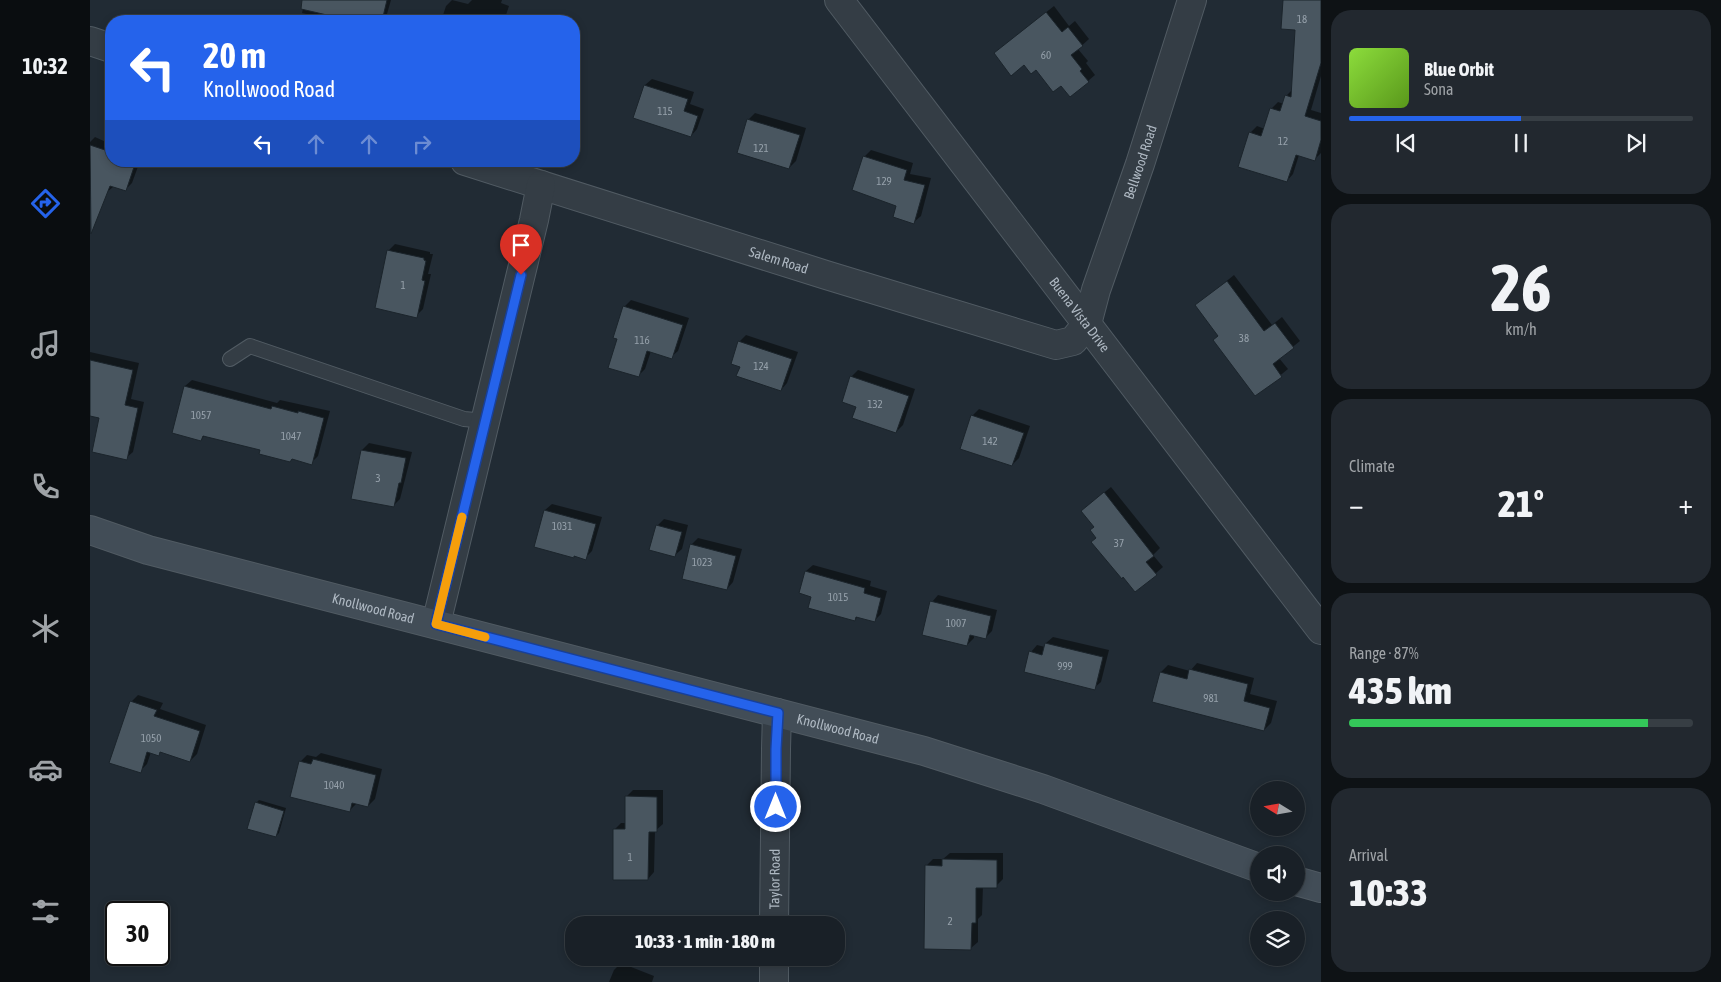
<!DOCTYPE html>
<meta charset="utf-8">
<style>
body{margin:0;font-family:"Asap Condensed",sans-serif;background:#22282f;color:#f1f3f6;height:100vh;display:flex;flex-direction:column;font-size:19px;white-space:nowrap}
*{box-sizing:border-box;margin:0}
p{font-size:16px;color:#9fa3a7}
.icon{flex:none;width:28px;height:28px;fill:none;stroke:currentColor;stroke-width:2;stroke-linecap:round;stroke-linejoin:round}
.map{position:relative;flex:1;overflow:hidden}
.sheet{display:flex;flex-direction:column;gap:10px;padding:10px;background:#0e1215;width:400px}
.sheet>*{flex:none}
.banner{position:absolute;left:15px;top:15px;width:475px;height:152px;border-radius:20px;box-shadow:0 2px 8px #0003,0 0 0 1px #373e44;background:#2563eb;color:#fff;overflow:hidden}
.needle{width:32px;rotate:281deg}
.tools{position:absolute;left:1160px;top:781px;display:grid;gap:10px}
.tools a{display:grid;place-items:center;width:55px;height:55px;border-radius:50%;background:#192027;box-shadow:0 2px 8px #0003,0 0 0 1px #373e44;font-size:25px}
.speed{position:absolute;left:15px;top:901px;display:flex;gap:10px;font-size:25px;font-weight:700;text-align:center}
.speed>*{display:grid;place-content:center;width:65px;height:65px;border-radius:50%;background:#192027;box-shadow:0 2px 8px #0003,0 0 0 1px #373e44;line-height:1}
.speed .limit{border:2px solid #111;border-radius:8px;background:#fff;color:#111}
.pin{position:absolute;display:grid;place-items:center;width:42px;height:42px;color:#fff;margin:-51px -21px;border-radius:50% 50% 50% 0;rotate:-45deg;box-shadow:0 0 5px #0007}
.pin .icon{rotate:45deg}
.me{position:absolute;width:55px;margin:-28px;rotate:0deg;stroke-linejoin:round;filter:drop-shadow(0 0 4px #0008)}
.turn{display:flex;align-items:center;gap:18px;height:105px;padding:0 15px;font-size:22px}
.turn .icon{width:65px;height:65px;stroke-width:2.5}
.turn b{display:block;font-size:35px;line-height:42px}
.lanes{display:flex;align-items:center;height:48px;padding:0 15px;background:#0003;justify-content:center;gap:25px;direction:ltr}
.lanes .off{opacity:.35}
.big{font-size:38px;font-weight:800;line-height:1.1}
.sheet .tile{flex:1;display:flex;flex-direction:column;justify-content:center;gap:8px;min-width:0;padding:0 18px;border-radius:20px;background:#22282f}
.sheet .dial{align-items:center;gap:0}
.dial b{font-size:65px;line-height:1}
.song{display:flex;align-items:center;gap:15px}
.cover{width:60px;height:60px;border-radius:8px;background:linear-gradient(135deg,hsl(90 70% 55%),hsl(90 70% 35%))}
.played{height:5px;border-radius:2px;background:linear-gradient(90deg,#2563eb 50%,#373e44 50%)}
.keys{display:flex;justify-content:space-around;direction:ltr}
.heat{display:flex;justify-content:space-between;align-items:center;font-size:28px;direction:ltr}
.charge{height:8px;border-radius:4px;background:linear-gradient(90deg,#34c759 87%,#373e44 0)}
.trip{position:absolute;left:475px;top:916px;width:280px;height:50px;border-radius:20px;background:#192027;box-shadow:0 2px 8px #0003,0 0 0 1px #373e44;font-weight:800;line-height:50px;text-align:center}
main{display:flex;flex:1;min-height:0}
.tab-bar{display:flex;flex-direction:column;width:90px;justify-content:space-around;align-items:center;background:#0a0d10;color:#9fa3a7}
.tab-bar .icon{width:35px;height:35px}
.tab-bar .current{color:#2563eb}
.tab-bar b{font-size:22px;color:#f1f3f6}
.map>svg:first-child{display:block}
.shadow{fill:#0007}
.building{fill:#495660;stroke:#1b242b}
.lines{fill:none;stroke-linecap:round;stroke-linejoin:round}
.service-casing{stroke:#515b63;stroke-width:16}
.minor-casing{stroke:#515b63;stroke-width:30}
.secondary-casing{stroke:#515b63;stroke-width:30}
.service{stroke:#343d45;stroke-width:14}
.minor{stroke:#343d45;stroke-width:28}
.secondary{stroke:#424d57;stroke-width:28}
.route-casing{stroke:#184099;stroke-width:12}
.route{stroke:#2563eb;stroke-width:9}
.slow{stroke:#f59e0b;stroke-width:9}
.labels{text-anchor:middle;stroke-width:5;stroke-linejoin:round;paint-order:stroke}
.number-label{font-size:11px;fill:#95a0aa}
.street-label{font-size:14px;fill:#aeb8c2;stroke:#1a2229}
</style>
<main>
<nav class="tab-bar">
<b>10:32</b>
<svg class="icon current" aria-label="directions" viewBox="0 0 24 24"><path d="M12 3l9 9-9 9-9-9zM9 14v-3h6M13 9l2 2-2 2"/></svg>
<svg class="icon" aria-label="music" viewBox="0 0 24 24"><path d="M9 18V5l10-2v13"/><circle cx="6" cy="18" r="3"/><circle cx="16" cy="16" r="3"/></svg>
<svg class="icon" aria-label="phone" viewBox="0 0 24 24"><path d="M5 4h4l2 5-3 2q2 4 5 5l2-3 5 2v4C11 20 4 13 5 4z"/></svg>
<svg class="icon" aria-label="climate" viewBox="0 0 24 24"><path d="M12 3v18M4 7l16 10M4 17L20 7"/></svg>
<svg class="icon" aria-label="car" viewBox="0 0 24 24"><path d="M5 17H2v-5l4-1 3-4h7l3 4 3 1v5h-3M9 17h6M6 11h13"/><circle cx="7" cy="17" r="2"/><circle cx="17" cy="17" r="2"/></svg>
<svg class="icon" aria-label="filters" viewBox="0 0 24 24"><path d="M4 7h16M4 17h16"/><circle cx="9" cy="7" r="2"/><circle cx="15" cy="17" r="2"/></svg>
</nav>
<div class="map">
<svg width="1231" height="982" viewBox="0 0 1231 982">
<rect width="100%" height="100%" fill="#212b34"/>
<!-- shadow -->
<g class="shadow">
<polygon points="215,0 301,0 295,21 269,21 242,15 238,19 212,13"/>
<polygon points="362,0 378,4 382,0 412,0 411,3 419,6 414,21 351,21 356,6"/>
<polygon points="1194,0 1231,0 1231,76 1221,110 1231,113 1231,153 1225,159 1209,155 1203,174 1197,181 1160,133 1167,126 1175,129 1181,109 1188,102 1194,104 1196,96 1203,89 1207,29"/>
<polygon points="964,6 979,26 985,21 999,39 988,49 998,61 996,63 1005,75 998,81 971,84 946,68 935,64 912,47"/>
<polygon points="562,79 604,92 600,104 614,109 607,129 601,136 555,85"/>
<polygon points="665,113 716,128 706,161 699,168 658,120"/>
<polygon points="5,137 16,142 19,139 21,140 21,161 50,161 42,183 35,190 23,187 16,193 0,188 0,142"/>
<polygon points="781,150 823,163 820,174 841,178 831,216 824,222 808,205 774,157"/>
<polygon points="305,244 340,252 340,254 343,254 338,274 341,274 333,309 326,316 298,251"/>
<polygon points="1144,275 1182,325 1192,317 1210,341 1189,358 1198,369 1166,395 1129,335 1107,305"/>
<polygon points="541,300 599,318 588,351 581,357 561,351 555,369 548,376 529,338 534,307"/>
<polygon points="656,335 708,352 697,383 691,390 651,366 649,342"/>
<polygon points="0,352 49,363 41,399 54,402 43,452 36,458 11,417 0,414"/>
<polygon points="768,370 825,389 813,425 806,432 767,406 761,377"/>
<polygon points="102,380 187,403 190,400 240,411 228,456 221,463 203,458 200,461 172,449 115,435 111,440 95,386"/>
<polygon points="889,409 940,426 929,458 922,465 882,416"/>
<polygon points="279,443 322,452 310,499 303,506 272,450"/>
<polygon points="1021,487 1070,548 1063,555 1073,567 1045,591 1007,537 1000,504"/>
<polygon points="462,504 512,517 502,551 495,558 485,555 484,557 455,510"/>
<polygon points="574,519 598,525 592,549 585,555 567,526"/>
<polygon points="608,538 652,549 643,582 637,589 601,545"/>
<polygon points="723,565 781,581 780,586 797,591 791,614 784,621 768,616 765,620 716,571"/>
<polygon points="848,595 907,610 902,631 895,638 884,635 884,638 877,645 842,602"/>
<polygon points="963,637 1019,650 1011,682 1004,688 941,652 947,645 955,647 956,643"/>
<polygon points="1107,663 1164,678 1160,694 1187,701 1181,723 1174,730 1071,672 1078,665 1100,671"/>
<polygon points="48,695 73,703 70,709 116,725 107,754 100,761 71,751 68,754 61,752 57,764 50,771 41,702"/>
<polygon points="231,753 292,769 285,799 278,806 267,803 260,810 210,762 217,755 226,757"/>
<polygon points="543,790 573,790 573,824 565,831 564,872 558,879 524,830 531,823 536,823 536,797"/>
<polygon points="169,800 196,808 189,833 186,836 166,803"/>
<polygon points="860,853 913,853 913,879 906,886 893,886 892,915 888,919 888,942 881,948 836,866 843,859 853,859"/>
<polygon points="531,963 564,976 562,982 519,982 524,970"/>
</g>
<!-- building -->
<g class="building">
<polygon points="212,0 297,0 292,21 263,21 211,9"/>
<polygon points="1193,0 1231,0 1231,63 1215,116 1231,121 1231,140 1225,161 1206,155 1197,182 1148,167 1159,132 1171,136 1180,108 1190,111 1195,95 1201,97 1205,30 1191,29"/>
<polygon points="956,12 972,32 978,27 993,46 981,55 992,69 990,71 999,82 980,97 971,86 963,92 946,70 941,74 934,65 921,76 904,53"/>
<polygon points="554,85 598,99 594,111 608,116 601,137 543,118"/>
<polygon points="657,119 710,135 699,169 647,153"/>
<polygon points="0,145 21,152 21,161 46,161 36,191 20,186 1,234"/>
<polygon points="773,156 817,170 814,180 835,185 824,224 803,217 806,206 762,190"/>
<polygon points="297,250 334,258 334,260 336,261 332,280 335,281 327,318 285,308"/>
<polygon points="1137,281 1174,331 1185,323 1204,348 1183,364 1192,377 1165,396 1123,340 1128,336 1105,305"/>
<polygon points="533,306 593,325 582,359 557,351 549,377 518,368 527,339 523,338"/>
<polygon points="648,341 702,359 691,391 646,376 650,367 641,364"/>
<polygon points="0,360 43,370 35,405 48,408 37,460 2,452 9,418 0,416"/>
<polygon points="760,376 819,396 806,433 762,418 766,407 752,402"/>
<polygon points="94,386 181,409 182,406 208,413 208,411 234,418 222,465 202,459 200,462 169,454 170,450 113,436 111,441 82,433"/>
<polygon points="881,415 934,433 922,466 870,449"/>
<polygon points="271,450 316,458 311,483 309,483 304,507 261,499"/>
<polygon points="1014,492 1064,556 1056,562 1067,575 1045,592 1033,577 1032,579 1001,542 1006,538 1000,530 1004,527 991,511"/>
<polygon points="454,510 506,524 496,560 484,556 484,558 444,547"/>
<polygon points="566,525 592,532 585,557 559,550"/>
<polygon points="600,544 646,556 637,590 592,579"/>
<polygon points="715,571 775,588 774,593 791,598 785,622 766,617 765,621 718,608 721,597 709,593"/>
<polygon points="840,601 901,616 896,639 880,635 877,646 832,635"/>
<polygon points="955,643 1013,657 1005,690 934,672 939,651 952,655"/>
<polygon points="1099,669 1158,684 1154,701 1180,708 1174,731 1062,702 1070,672 1097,679"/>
<polygon points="40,701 67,710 64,716 110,731 100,762 70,752 69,756 57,752 51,773 19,763"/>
<polygon points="223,759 286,775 278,807 262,803 260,812 200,797 209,761 221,764"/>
<polygon points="535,796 567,797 567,832 559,832 558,880 523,880 523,829 535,829"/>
<polygon points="165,802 194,811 186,837 157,829"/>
<polygon points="852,859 907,860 907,888 886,888 886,923 882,923 881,950 834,949 835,865 852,866"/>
</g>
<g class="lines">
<!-- service casing -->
<g class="service-casing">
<polyline id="service" points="140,359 160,346 374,419 396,421"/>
</g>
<!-- minor casing -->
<g class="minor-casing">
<g id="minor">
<path id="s1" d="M749 0 1231 630"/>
<polyline points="0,41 21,48"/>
<path id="s2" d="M375 161 736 275 966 345 983 341 997 324 1006 290 1050 164 1102 0"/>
<polyline points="346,624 444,220 451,185"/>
<path id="s3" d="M684 925 686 749 687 713"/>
<polyline points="684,982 684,958"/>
</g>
</g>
<!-- secondary casing -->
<g class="secondary-casing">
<g id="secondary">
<path id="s4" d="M0 530 58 550 834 751 953 789 1169 868"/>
<polyline points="1206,881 1231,888"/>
</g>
</g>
<!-- service -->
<use href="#service" class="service"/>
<!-- minor -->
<use href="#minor" class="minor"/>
<!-- secondary -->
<use href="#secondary" class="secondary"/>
</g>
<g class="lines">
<!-- route casing -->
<g class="route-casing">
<polyline id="route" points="431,275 346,624 688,713 686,749 686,807"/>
</g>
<!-- route -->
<use href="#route" class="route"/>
<!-- slow -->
<polyline class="slow" points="372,517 346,624 395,637"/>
</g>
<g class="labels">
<!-- number labels -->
<g class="number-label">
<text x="1212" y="23">18</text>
<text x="956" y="59">60</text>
<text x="575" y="115">115</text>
<text x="1193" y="145">12</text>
<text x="671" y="152">121</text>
<text x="794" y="185">129</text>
<text x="313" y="289">1</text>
<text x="1154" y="342">38</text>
<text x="552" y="344">116</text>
<text x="671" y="370">124</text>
<text x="785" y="408">132</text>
<text x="111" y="419">1057</text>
<text x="201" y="440">1047</text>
<text x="900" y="445">142</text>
<text x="288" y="482">3</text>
<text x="472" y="530">1031</text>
<text x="1029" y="547">37</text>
<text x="612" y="566">1023</text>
<text x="748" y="601">1015</text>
<text x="866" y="627">1007</text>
<text x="975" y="670">999</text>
<text x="1121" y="702">981</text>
<text x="61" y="742">1050</text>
<text x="244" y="789">1040</text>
<text x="540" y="861">1</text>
<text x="860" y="925">2</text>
</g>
<!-- street labels -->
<g class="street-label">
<text dy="5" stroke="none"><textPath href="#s2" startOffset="829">Bellwood Road</textPath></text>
<text dy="5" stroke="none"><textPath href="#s2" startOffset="329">Salem Road</textPath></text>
<text dy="5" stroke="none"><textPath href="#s1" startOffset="396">Buena Vista Drive</textPath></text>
<text dy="5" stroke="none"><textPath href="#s4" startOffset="294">Knollwood Road</textPath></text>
<text dy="5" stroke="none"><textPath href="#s4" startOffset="774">Knollwood Road</textPath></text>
<text dy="5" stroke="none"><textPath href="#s3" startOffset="46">Taylor Road</textPath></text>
</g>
</g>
</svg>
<div class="tools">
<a><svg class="needle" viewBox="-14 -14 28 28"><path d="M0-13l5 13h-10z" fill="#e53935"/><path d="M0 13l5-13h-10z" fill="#9fa3a7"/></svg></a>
<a><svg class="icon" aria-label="sound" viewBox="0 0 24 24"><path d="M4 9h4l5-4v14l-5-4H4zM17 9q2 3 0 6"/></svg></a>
<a><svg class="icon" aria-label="layers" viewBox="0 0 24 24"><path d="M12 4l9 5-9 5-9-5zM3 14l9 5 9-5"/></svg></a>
</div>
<div class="speed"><div class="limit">30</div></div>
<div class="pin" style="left:431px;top:275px;background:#d93025"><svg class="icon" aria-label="arrive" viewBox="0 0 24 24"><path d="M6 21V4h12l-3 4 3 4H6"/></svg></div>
<svg class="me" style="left:686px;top:807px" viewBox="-20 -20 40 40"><circle r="17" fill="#2563eb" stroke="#fff" stroke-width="3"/><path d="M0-11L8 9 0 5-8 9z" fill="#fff"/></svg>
<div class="trip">10:33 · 1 min · 180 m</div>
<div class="banner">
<div class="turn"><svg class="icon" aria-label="left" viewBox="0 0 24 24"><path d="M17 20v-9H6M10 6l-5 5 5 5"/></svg><div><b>20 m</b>Knollwood Road</div></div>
<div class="lanes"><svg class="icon" aria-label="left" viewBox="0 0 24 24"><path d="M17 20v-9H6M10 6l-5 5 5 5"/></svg><svg class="icon off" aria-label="ahead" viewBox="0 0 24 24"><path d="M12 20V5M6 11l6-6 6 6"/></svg><svg class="icon off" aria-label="ahead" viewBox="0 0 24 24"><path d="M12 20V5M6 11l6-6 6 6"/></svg><svg class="icon off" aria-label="right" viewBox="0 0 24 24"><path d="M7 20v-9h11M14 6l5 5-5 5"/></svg></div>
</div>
</div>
<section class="sheet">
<div class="tile">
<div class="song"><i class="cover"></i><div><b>Blue Orbit</b><p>Sona</p></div></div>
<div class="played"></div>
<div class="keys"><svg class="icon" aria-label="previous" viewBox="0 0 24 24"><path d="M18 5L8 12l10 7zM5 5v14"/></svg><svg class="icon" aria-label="pause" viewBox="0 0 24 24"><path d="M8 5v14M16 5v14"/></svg><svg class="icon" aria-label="next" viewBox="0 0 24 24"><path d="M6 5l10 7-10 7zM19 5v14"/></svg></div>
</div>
<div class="tile dial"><b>26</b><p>km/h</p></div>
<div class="tile"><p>Climate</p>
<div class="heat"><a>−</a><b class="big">21°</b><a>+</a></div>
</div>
<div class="tile"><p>Range · 87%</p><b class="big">435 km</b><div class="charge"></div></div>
<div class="tile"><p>Arrival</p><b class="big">10:33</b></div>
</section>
</main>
